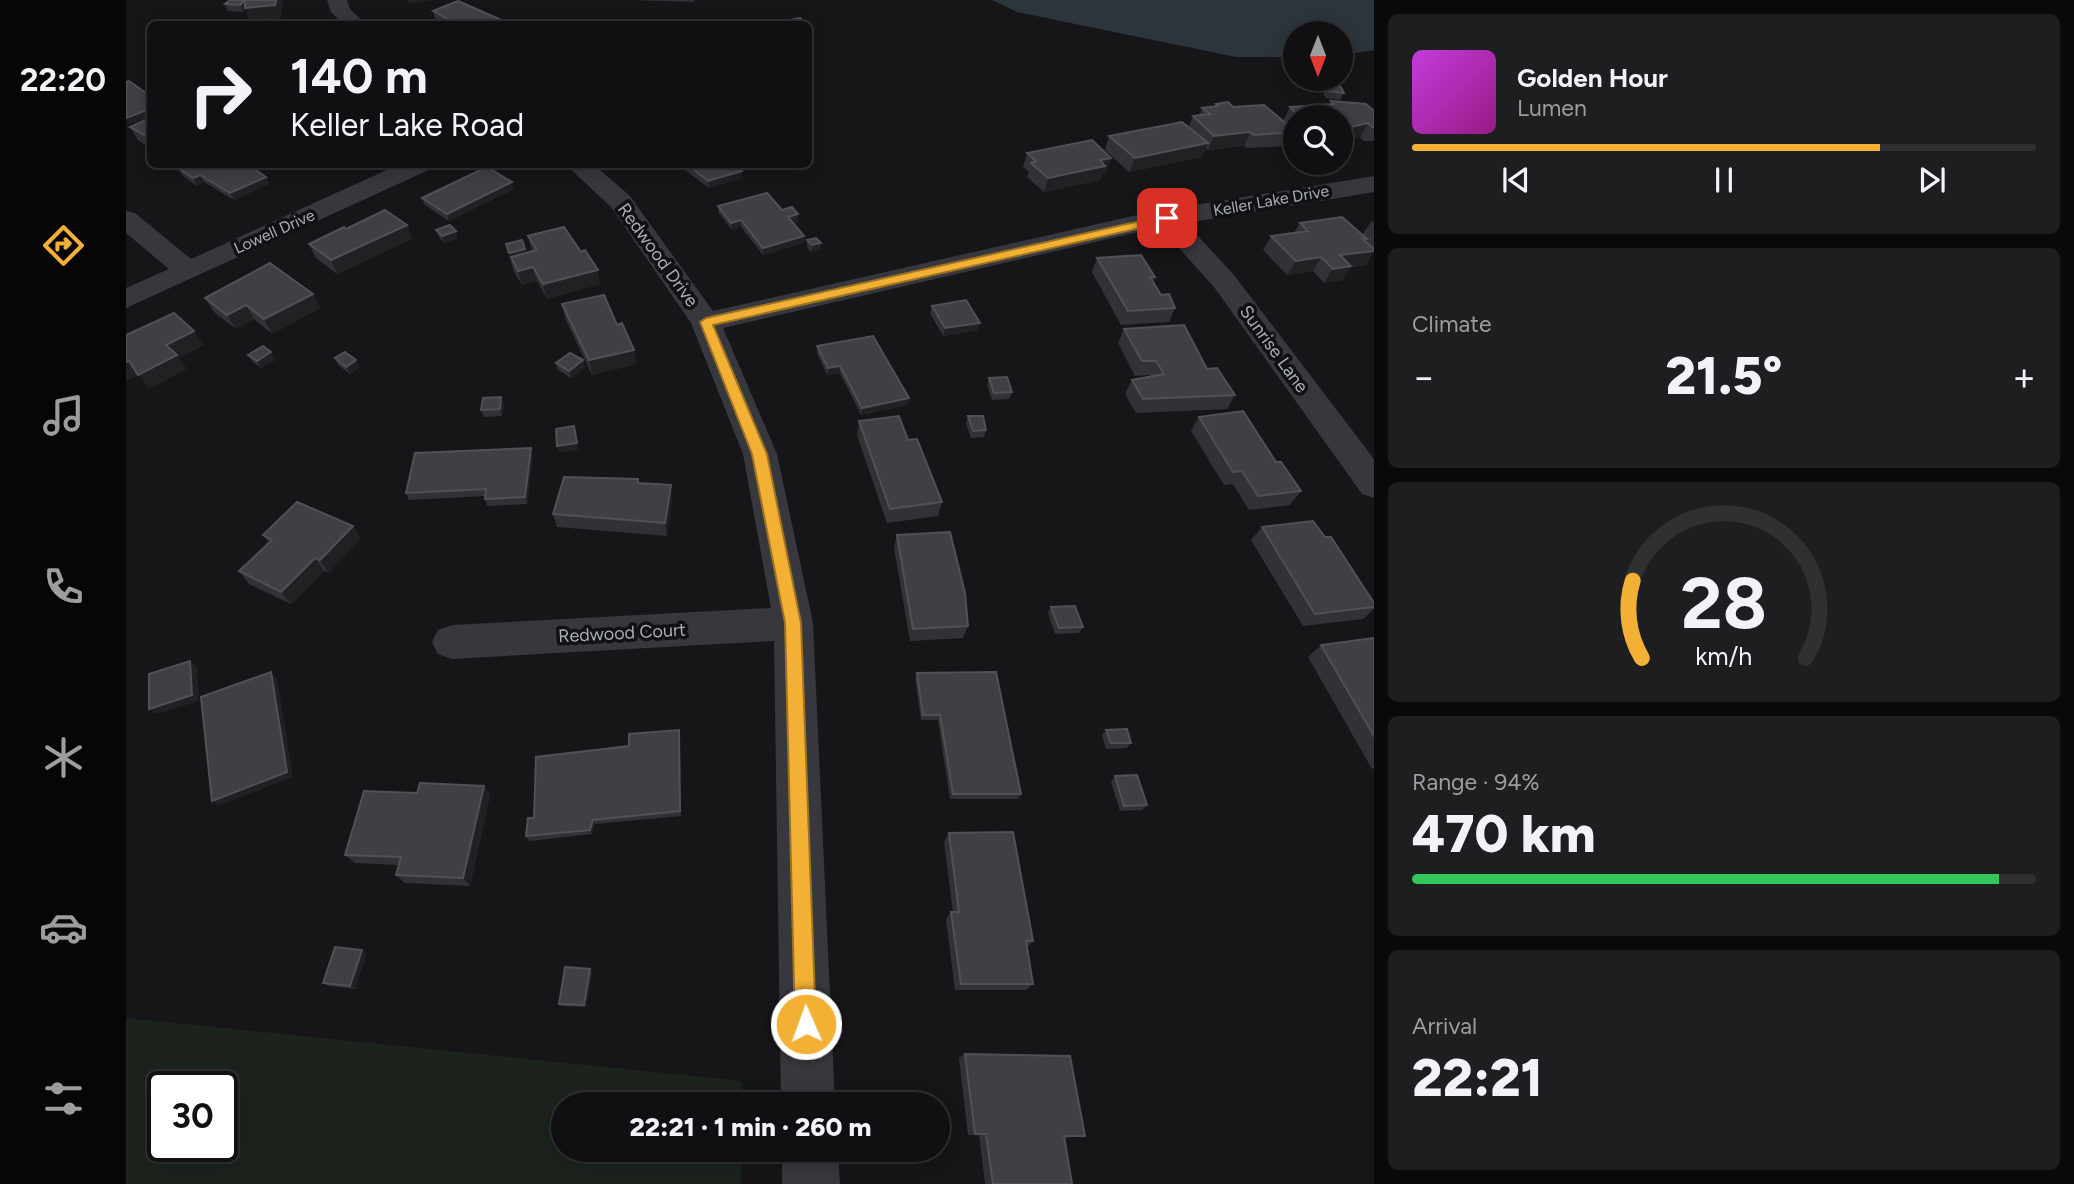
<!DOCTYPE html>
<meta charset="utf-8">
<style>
body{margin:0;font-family:Figtree,sans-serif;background:#1e1e20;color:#f1f3f6;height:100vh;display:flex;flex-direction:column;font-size:26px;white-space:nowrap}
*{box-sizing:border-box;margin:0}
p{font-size:23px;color:#9c9d9f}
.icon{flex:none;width:38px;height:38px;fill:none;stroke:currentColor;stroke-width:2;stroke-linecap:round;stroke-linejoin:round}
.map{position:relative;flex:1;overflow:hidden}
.side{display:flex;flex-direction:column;gap:14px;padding:14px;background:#09090a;width:700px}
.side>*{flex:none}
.top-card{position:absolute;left:21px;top:21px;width:665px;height:147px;border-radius:10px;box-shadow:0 4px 18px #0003,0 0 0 2px #303032;background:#101012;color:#f1f3f6;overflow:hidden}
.needle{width:46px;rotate:180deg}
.tools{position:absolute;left:1157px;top:21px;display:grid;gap:14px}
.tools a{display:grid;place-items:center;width:70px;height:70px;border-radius:50%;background:#101012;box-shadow:0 4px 18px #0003,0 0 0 2px #303032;font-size:35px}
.speed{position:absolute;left:21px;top:1071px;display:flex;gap:14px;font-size:35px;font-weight:700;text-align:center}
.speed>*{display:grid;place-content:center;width:91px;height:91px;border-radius:50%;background:#101012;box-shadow:0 4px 18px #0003,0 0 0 2px #303032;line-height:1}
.speed .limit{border:4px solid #111;border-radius:10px;background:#fff;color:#111}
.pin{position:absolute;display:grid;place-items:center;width:60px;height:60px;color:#fff;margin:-30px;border-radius:14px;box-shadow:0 4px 10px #0006}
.me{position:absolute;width:77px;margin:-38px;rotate:358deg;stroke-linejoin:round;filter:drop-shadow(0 0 5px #0008)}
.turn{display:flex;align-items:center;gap:24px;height:147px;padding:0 28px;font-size:32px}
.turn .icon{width:91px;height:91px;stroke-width:2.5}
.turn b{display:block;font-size:49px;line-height:60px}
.big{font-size:52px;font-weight:800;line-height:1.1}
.side .tile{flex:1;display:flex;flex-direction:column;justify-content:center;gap:10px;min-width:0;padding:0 24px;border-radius:10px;background:#1e1e20}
.side .dial{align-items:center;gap:0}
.dial svg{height:182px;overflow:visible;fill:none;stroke:#303032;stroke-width:7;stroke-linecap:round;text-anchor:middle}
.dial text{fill:#f1f3f6;stroke:none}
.song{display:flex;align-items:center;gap:21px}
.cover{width:84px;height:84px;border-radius:10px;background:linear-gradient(135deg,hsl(290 70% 55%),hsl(310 70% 35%))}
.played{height:7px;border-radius:4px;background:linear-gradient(90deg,#f2b134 75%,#303032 75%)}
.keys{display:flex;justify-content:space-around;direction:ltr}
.heat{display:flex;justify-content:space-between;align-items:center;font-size:38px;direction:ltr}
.charge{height:10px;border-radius:5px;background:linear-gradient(90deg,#34c759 94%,#303032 0)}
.trip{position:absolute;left:425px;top:1092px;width:399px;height:70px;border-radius:35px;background:#101012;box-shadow:0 4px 18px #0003,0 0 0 2px #303032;font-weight:800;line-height:70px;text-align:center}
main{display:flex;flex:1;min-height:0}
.menu{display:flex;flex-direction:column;width:126px;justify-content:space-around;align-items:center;background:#060607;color:#9c9d9f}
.menu .icon{width:49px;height:49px}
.menu .current{color:#f2b134}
.menu b{font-size:32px;color:#f1f3f6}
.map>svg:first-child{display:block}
.green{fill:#1c231d;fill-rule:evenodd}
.water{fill:#2c353c}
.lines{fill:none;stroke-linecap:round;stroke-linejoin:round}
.minor{fill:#37383d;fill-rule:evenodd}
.wall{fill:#323236}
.shaded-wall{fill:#212124}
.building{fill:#3f3f44;stroke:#4f5156;stroke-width:2}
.route{fill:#f2b134;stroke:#9d7322;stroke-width:2}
.labels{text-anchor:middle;stroke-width:7;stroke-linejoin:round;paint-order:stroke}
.far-street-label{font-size:16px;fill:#a8adb8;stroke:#111113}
.street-label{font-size:18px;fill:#a8adb8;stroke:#111113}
</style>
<main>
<nav class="menu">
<b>22:20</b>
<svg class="icon current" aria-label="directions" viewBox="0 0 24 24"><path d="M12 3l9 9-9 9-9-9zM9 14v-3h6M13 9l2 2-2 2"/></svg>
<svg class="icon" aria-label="music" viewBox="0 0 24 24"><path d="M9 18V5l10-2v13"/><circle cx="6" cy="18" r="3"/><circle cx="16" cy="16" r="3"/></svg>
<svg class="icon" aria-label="phone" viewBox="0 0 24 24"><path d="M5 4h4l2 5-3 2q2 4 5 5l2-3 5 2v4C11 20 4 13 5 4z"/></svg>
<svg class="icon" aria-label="climate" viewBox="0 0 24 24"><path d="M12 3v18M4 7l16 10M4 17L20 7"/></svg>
<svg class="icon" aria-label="car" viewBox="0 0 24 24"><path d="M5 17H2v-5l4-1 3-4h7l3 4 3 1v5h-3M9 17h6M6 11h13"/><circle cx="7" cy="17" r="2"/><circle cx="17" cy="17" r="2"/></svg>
<svg class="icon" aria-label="filters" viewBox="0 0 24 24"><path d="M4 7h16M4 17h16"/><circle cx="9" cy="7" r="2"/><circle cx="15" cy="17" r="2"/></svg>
</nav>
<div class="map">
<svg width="1248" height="1184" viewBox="0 0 1248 1184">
<rect width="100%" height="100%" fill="#161618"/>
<!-- green -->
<path class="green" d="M0 1018 616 1081V1104H438V1150H616L615 1184H0ZM37 1087H96V1146H37Z"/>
<!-- water -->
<polygon class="water" points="866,0 1248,0 1248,50 1215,55 1214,33 1169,33 1169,57 1110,57 891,12"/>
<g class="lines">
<!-- minor -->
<g class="minor">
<polygon points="201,0 221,0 224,9 239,24 217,24 205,12"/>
<polygon points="274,164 308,164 305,169 0,308 0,288 43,269 0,233 0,211 9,213 65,259"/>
<polygon points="439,164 467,164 503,195 587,311 1020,213 1248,176 1248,192 1060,223 1108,275 1248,459 1248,498 1236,494 1088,287 1034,227 597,328 651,454 687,623 709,1104 655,1104 648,641 326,659 312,654 306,642 312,630 326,625 645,608 617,454 565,323 485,207"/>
<polygon points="656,1150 712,1150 714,1184 656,1184"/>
</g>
</g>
<!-- wall -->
<g class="wall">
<polygon points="104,0 155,18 124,21 119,9 117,12 102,11 99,4"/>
<polygon points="504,0 569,0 568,2"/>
<polygon points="307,11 373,19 374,24 322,24 309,18"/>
<polygon points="1201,87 1218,93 1214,100 1200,98 1197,94"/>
<polygon points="1205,101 1248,111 1248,141 1238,141 1234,137 1214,141 1214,117 1169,117 1169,136 1164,146 1121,148 1118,146 1082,150 1080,148 1076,157 1003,172 979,150 983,136 1062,128 1067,116 1073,116 1076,108 1089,106 1090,104 1107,107 1157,121 1164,107 1203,105"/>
<polygon points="24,118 24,148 12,140 4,127"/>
<polygon points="901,153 985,158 980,172 977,173 974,180 918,192 901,177 903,172 897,167"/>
<polygon points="546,164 609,164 616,178 583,188 555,167 550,169"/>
<polygon points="52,168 140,177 143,184 108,200 78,182 71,186 57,176"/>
<polygon points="388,189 323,221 299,205 296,198"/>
<polygon points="592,206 656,210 672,214 672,221 667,223 678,236 678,243 637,255 615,227 606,230 593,213"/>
<polygon points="1248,221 1248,249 1240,240 1240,265 1225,267 1216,280 1198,283 1187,271 1161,275 1137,250 1145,236 1168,233 1174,223 1236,235 1245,222"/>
<polygon points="281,225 286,239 211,274 190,258 183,244 220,229"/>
<polygon points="310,230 332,238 318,243 313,237"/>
<polygon points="402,236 474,284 421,299 411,281 396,285 388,272 380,244 400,253 406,252"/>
<polygon points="681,240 694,250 685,252 681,247"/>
<polygon points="971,258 1029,277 1027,282 1035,295 1049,308 1043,322 995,325 966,272"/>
<polygon points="187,294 194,308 146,334 128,319 110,329 88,312 79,298"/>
<polygon points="436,304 508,350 510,364 466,375 439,318"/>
<polygon points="806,306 852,330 817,336 804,313"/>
<polygon points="998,329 1081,369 1109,395 1101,409 1010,413 999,394 1006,380 1024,376 1023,375 1009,376 992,343"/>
<polygon points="691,346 783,398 781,405 735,415 714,373 701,375 691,353"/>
<polygon points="122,355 149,360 135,368 127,362"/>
<polygon points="209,358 234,367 224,374 212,365"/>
<polygon points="457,360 459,368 445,378 432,370 430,363"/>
<polygon points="863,378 886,392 883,399 866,400 861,385"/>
<polygon points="378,404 376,416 358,417 355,410"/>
<polygon points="842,416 860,430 858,437 845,438 840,423"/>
<polygon points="1073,417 1175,491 1164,505 1123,510 1107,484 1098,485 1065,431"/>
<polygon points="733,421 816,502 812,516 761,523 731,435"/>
<polygon points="407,455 401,504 361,506 359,499 359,496 283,500 280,493"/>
<polygon points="513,483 546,498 541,536 431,527 427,514"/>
<polygon points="227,526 235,539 202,573 198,571 165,604 123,584 113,571 143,543 137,535"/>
<polygon points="1136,527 1248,603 1248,609 1237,619 1177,626 1125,540"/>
<polygon points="771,535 842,626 837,638 784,641 768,548"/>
<polygon points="925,607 957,627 953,633 929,634 922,613"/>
<polygon points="1248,638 1248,768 1246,769 1182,657 1195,645"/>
<polygon points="791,673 895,794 892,799 824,799 812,720 795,720 789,679"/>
<polygon points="553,730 555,816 469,824 466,834 403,841 400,836 408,818 503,746"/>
<polygon points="980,730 1005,743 1001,748 980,749 976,735"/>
<polygon points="989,776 1021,805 1016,810 994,811 985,782"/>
<polygon points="358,786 364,795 344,886 279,883 270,875 273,865 229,863 219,855 291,793"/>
<polygon points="823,833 907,941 901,947 907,984 900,990 829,990 820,919 825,912 827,912 818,842"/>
<polygon points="241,953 229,989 203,986 197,983"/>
<polygon points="464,969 466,972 460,1007 436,1006 433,1004"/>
<polygon points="839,1054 959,1136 938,1138 946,1184 859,1184 853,1135 842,1135 833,1058"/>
</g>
<!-- shaded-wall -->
<g class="shaded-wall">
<polygon points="119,0 157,0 155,18 124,21 119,9 117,12 114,5"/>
<polygon points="281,0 308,0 283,4"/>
<polygon points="373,19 374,24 360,24"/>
<polygon points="24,109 24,117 3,125 0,118"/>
<polygon points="1242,123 1234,137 1217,141 1225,127"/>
<polygon points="1124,132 1118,146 1082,150 1088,136"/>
<polygon points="1082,143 1076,157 1003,172 1009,158"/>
<polygon points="985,158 980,172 977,173 974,180 918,192 922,178 974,160"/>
<polygon points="616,171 616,178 583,188 582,181"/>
<polygon points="74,175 78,182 71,186 67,178"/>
<polygon points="140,177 143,184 108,200 104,193"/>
<polygon points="386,182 388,189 323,221 321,214"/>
<polygon points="672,214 672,221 661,224 662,217"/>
<polygon points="615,220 615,227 606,230 605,223"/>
<polygon points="281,225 286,239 211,274 205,260"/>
<polygon points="330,231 332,238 318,243 316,236"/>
<polygon points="678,236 678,243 637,255 637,248"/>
<polygon points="695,243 694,250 685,252 686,245"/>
<polygon points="399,249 401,257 384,260 383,253"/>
<polygon points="1248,251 1240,265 1225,267 1216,280 1198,283 1214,255"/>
<polygon points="1195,257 1187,271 1161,275 1170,261"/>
<polygon points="407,267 411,281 396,285 392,271"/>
<polygon points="472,270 474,284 421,299 417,284"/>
<polygon points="187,294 194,308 146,334 138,319"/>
<polygon points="120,305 128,319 110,329 101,315"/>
<polygon points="854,323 852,330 817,336 819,328"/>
<polygon points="68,331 78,345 53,358 61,369 23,389 13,375 0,382 0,362 40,345"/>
<polygon points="508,350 510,364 466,375 463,360"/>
<polygon points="145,352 149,360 135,368 131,361"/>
<polygon points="230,360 234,367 224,374 220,367"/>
<polygon points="457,360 459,368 445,378 443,371"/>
<polygon points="714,366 714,373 701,375 702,368"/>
<polygon points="375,397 378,404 376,416 374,409"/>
<polygon points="783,398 781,405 735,415 736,408"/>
<polygon points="448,426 453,450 433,453 431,446"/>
<polygon points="405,448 407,455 401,504 399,497"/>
<polygon points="545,485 546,498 541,536 539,523"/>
<polygon points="227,526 235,539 202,573 194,560"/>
<polygon points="189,558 198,571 165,604 155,592"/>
<polygon points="64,661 71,667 73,701 30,714 23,709"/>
<polygon points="145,672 151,678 167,777 92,806 86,801"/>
<polygon points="553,730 554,735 555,816 554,811"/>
<polygon points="358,786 364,795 344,886 337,878"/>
<polygon points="467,820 469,824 466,834 464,830"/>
<polygon points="236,950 241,953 229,989 224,986"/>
<polygon points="464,969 466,972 460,1007 458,1005"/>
</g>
<!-- building -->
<g class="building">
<polygon points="104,0 119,0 114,5 99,4"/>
<polygon points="119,0 150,0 149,5 119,8"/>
<polygon points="332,1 373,19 360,24 329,24 331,24 307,11"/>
<polygon points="674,18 680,24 669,24 664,20"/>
<polygon points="3,81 24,96 24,109 0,118 0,82"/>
<polygon points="1201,87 1215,87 1218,93 1203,91"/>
<polygon points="1205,101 1240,104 1248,111 1248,127 1246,127 1242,123 1225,127 1214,127 1214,117 1174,117 1164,107 1208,104"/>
<polygon points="1102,102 1107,107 1138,105 1169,131 1169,132 1128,135 1124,132 1088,136 1067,116 1084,114 1076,108 1092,106 1090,104"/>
<polygon points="24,118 24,138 4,127"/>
<polygon points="1056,122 1082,143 1009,158 983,136"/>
<polygon points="966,140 985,158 974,160 979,166 922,178 905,163 910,161 901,153"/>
<polygon points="62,164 121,164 140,177 104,193 74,175 67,178 52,168"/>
<polygon points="561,164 609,164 616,171 582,181"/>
<polygon points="361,167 386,182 321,214 296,198"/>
<polygon points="641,193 656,210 666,207 672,214 662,217 678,236 637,248 615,220 605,223 592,206"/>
<polygon points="259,210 281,225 205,260 183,244 218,227 220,229"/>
<polygon points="1216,217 1241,239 1237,239 1248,249 1248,251 1214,255 1225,266 1207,269 1195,257 1170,261 1145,236 1182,231 1174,223"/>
<polygon points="324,225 330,231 316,236 310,230"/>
<polygon points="438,227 455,252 459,250 472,270 417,284 407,267 392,271 385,257 411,250 402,236"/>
<polygon points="690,238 695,243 686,245 681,240"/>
<polygon points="396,240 399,249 383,253 380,244"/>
<polygon points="1015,255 1029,277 1024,277 1035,295 1043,294 1049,308 1002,311 971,258"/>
<polygon points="144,263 187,294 138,319 120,305 101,315 79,298"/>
<polygon points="478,295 491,325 496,323 508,350 463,360 436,304"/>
<polygon points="840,300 854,323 819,328 806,306"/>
<polygon points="48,313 68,331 40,345 51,355 12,375 3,361 0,362 0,335"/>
<polygon points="1058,325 1081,369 1091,368 1109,395 1017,399 1006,380 1038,374 1030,361 1016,361 998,329"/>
<polygon points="747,336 783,398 736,408 714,366 702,368 691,346"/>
<polygon points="137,346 145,352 131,361 122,355"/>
<polygon points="219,352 230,360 220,367 209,358"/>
<polygon points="444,353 457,360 443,371 430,363"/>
<polygon points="881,377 886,392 868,393 863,378"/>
<polygon points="375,397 374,409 355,410 357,398"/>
<polygon points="1117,411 1150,462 1155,462 1175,491 1132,496 1116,471 1107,472 1073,417"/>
<polygon points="773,416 782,440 791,439 816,502 764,509 733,421"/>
<polygon points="842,416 857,416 860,430 847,431"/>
<polygon points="448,426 451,443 431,446 430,429"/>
<polygon points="405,448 399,497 359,499 360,489 280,493 289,453"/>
<polygon points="438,477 512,479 512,483 545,485 539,523 427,514"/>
<polygon points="171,502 227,526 194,560 189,558 155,592 113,571 146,540 137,535"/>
<polygon points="1187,521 1199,537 1205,537 1248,603 1248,607 1189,614 1136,527"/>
<polygon points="824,532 839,593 842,626 787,629 771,535"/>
<polygon points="949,606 957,627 933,628 925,607"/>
<polygon points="1248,638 1248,736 1195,645"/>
<polygon points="64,661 66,695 23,709 23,674"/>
<polygon points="145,672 161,772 86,801 75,697"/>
<polygon points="870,672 895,794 827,794 814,715 797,715 791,673"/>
<polygon points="1001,729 1005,743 985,743 980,730"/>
<polygon points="553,730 554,811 467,820 464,830 400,836 402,818 408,818 410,757 503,746 503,734"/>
<polygon points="1011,775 1021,805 998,806 989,776"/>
<polygon points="294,783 358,786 337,878 270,875 275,857 219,855 238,791 291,793"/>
<polygon points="887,832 907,941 900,941 907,984 835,984 825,912 833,912 823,833"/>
<polygon points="209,947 236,950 224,986 197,983"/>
<polygon points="439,967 464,969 458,1005 433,1004"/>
<polygon points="839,1054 944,1056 959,1136 938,1136 946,1184 867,1184 860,1134 849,1134"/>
</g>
<!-- route -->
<polygon class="route" points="1041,215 1047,218 1045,221 587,325 641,454 675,623 690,1024 687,1032 680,1035 672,1032 669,1024 659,623 626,454 574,322 580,318"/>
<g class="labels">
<!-- far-street labels -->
<g class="far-street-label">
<text transform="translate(1145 200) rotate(-10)" y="6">Keller Lake Drive</text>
<text transform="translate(148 231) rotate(-24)" y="6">Lowell Drive</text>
</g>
<!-- street labels -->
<g class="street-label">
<text transform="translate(532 255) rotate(54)" y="6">Redwood Drive</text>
<text transform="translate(1148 349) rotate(54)" y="6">Sunrise Lane</text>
<text transform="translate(496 633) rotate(-3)" y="6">Redwood Court</text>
</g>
</g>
</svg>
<div class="tools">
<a><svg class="needle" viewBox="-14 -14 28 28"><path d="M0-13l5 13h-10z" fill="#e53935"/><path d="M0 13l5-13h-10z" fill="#9c9d9f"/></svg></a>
<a><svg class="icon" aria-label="search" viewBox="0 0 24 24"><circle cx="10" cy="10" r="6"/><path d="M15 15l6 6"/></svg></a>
</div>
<div class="speed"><div class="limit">30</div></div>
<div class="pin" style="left:1041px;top:218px;background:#d93025"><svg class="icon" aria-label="arrive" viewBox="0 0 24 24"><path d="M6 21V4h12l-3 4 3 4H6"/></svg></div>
<svg class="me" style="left:680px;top:1024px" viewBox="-20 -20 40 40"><circle r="17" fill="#f2b134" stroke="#fff" stroke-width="3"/><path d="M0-11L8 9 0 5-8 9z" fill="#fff"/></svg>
<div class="trip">22:21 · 1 min · 260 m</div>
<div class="top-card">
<div class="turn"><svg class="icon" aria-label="right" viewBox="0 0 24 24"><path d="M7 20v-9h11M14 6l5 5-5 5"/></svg><div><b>140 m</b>Keller Lake Road</div></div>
</div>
</div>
<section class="side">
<div class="tile">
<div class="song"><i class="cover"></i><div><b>Golden Hour</b><p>Lumen</p></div></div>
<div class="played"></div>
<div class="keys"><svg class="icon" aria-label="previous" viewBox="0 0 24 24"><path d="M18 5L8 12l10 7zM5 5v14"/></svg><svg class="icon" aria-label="pause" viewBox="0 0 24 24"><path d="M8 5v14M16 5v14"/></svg><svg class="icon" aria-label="next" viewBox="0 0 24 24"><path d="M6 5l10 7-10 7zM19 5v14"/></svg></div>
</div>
<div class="tile"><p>Climate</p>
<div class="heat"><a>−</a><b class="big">21.5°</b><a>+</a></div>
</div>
<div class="tile dial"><svg viewBox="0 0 100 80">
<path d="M14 69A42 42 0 1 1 86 69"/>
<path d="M14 69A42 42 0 0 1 10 35" stroke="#f2b134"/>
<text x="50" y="56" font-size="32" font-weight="700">28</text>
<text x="50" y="72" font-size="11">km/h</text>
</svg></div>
<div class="tile"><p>Range · 94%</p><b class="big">470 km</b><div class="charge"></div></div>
<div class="tile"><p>Arrival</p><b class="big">22:21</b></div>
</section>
</main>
